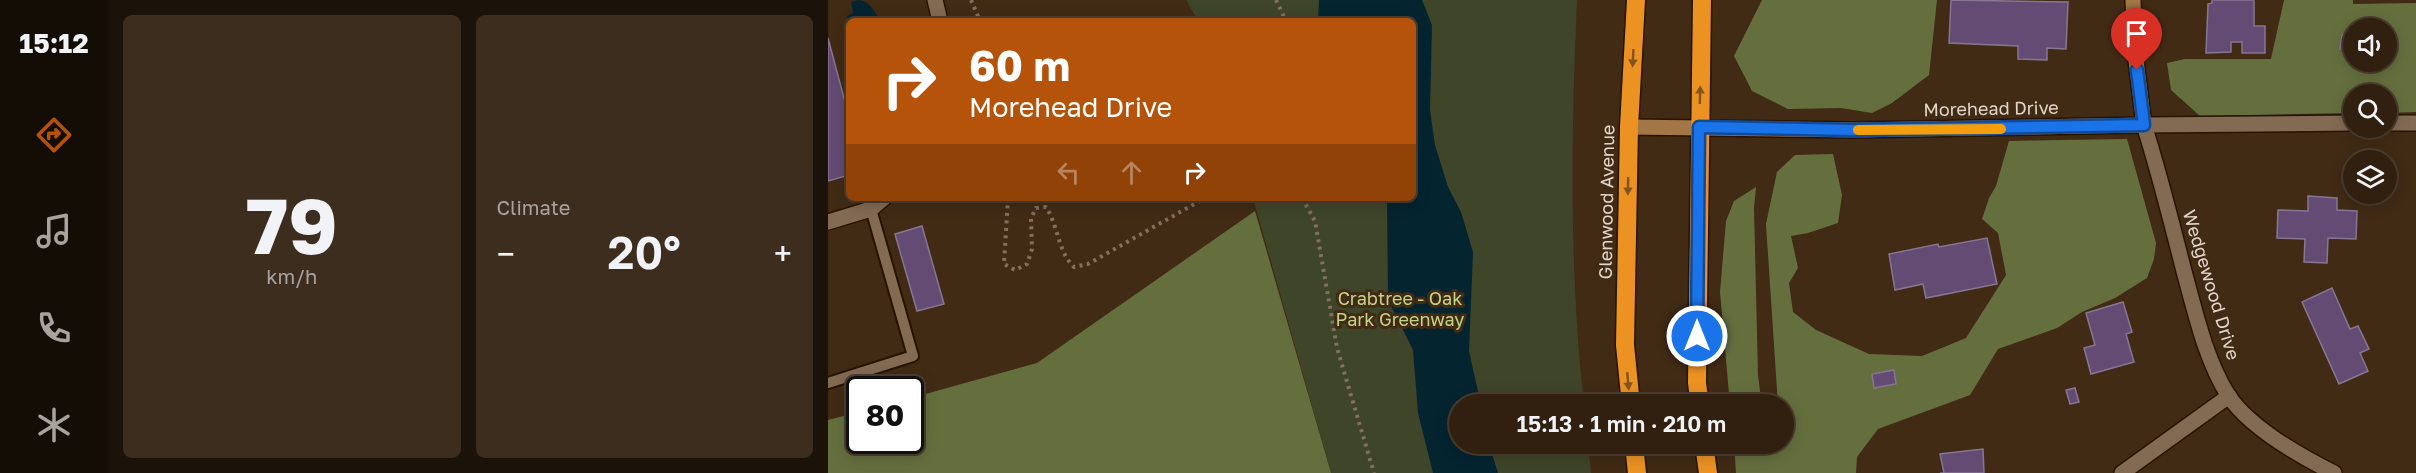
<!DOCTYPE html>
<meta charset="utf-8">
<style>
body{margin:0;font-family:"Golos Text",sans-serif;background:#3d2d1e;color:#f1f3f6;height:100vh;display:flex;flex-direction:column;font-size:22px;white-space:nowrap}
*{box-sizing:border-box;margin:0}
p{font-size:20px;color:#a8a39f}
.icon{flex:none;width:33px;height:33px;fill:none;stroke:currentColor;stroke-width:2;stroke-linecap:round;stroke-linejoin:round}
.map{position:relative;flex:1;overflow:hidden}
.details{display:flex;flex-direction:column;gap:15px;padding:15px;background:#1b1209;width:720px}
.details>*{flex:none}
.hud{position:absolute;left:18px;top:18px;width:570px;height:183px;border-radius:9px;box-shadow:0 3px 15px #0003,0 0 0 2px #4c3e30;background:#b45309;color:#fff;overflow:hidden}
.tools{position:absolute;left:1515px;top:18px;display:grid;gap:12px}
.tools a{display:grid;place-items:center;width:54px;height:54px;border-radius:50%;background:#312010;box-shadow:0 3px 15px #0003,0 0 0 2px #4c3e30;font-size:30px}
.speed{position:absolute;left:18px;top:376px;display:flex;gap:12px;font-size:30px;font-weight:700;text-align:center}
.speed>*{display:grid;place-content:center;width:78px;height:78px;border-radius:50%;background:#312010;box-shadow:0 3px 15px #0003,0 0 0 2px #4c3e30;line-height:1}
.speed .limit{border:3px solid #111;border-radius:9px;background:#fff;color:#111}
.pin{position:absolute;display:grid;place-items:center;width:51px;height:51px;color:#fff;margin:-62px -26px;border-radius:50% 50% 50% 0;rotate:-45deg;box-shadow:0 0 6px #0007}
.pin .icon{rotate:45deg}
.me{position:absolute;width:66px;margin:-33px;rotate:0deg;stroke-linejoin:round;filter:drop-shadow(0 0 4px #0008)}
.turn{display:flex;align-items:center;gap:21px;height:126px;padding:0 24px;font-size:27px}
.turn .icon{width:78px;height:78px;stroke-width:2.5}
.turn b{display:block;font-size:42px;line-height:51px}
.lanes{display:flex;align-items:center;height:57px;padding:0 24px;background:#0003;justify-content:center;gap:30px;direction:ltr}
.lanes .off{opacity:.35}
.big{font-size:45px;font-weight:600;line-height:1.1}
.details .tile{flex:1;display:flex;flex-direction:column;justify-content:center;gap:9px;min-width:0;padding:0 21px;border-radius:9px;background:#3d2d1e}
.details .dial{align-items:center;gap:0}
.dial b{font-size:78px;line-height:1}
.heat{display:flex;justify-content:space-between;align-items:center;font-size:33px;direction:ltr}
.details .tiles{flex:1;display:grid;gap:15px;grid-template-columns:repeat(2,1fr)}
.trip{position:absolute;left:621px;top:394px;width:345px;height:60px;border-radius:30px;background:#312010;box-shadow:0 3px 15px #0003,0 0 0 2px #4c3e30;font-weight:600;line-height:60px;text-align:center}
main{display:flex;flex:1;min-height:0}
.menu{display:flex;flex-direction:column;width:108px;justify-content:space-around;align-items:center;background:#140d06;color:#a8a39f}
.menu .icon{width:42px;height:42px}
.menu .selected{color:#b45309}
.menu b{font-size:27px;color:#f1f3f6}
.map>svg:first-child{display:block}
.green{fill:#3f4528}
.forest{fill:#656f3e;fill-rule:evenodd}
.water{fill:#042430}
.building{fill:#634b73;stroke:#877692;stroke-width:1.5}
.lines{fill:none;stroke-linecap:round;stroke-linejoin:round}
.lane-casing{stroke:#271300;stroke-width:14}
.street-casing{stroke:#271300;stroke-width:18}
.secondary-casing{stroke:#271300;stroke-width:18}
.highway-casing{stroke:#271300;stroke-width:21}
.path{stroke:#826f5d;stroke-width:4;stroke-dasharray:3 4.5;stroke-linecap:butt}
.lane{stroke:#836a53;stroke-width:10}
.street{stroke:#836a53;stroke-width:15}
.secondary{stroke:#a27645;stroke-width:15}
.highway{stroke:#eb9223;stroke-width:18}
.oneway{fill:#85541b}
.route-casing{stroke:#114b97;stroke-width:15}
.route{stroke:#1a73e8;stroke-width:10}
.slow{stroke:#f59e0b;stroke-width:10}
.labels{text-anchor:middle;stroke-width:6;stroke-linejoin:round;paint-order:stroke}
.street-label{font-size:18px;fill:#e3d5c8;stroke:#412b15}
.park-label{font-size:18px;fill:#c4d487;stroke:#412b15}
</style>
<main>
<nav class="menu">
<b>15:12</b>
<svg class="icon selected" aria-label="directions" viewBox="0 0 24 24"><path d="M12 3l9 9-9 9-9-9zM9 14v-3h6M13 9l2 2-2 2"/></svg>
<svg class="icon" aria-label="music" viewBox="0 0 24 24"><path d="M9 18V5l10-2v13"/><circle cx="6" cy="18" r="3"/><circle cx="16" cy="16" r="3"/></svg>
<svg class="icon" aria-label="phone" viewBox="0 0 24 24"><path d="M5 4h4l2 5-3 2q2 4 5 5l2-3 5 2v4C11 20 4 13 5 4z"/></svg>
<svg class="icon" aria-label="climate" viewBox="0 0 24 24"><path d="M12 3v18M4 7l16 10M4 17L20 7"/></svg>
</nav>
<section class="details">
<div class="tiles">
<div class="tile dial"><b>79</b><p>km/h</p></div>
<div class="tile"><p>Climate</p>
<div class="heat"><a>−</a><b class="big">20°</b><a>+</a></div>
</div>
</div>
</section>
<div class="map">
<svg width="1588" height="473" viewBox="0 0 1588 473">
<rect width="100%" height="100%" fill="#412b15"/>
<!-- green -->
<path class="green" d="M358 0H749C743 134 741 271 756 405H632V444H760L763 473H503L425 198H585V21H370Z"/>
<!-- forest -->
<g class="forest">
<polygon points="934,0 1109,0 1101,75 1064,103 1044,113 1013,108 960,109 924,91 906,56"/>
<path d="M1456 0H1525V4L1588 3V112L1559 113 1558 94H1526L1525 113 1372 116 1343 90 1339 63 1357 59H1443ZM1526 28H1558V62H1526Z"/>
<polygon points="1299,139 1328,243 1326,259 1319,278 1287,298 1254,312 1229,328 1170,349 1142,395 1050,429 1029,457 1028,473 908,473 906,444 940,444 941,454 947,444 956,444 956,405 950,405 938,224 949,172 967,155 1005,154 1014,195 1010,223 980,233 963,236 970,268 961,283 965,312 988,330 1041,354 1094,356 1138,338 1178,275 1170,233 1154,219 1161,198 1168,186 1181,141"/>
<polygon points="928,187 926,208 930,376 934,405 902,405 892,292 898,221 906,201"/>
<polygon points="427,211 503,473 0,473 0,420 31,412 32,441 82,441 83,398 209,363"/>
</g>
<!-- water -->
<g class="water">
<path d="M30 0C41 0 47 12 52 21H21L19 16 25 13 23 2Z"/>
<polygon points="491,0 594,0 604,25 602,110 607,145 620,187 633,212 645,252 641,351 653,405 632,405 632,444 661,444 670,473 605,473 590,413 585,350 560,300 559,198 585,198 585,21 490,21"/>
</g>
<!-- building -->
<g class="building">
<polygon points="1123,0 1240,2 1238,49 1219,48 1219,60 1190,59 1190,46 1121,43"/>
<polygon points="1384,0 1426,0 1426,26 1437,26 1437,53 1414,53 1414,42 1403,42 1403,52 1378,53 1380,4 1384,3"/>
<polygon points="1514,35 1526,37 1524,50 1512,49"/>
<polygon points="0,38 21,117 21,175 0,181"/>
<polygon points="1480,196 1509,198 1509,210 1529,211 1528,239 1500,238 1499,263 1476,262 1477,239 1449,238 1450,210 1480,211"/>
<polygon points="94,226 116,304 89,311 67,234"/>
<polygon points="1159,238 1169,284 1098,298 1095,284 1067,290 1061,254 1110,244 1111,247"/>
<polygon points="1504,288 1522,329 1530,326 1541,349 1532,353 1540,371 1511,384 1474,302"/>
<polygon points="1295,302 1304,332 1298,334 1306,362 1263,374 1256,348 1267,345 1258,313"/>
<polygon points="1066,370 1068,384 1046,388 1044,374"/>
<polygon points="1247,388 1251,402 1242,404 1238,390"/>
<polygon points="1155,449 1156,473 1112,473 1116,473 1112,454"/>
</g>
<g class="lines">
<!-- lane casing -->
<g class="lane-casing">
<polyline id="lane" points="0,383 85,356 43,209"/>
</g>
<!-- street casing -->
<g class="street-casing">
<g id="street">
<polyline points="107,0 112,21"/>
<polyline points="1558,123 1588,123"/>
<polyline points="0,222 43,209 56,198"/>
<polyline points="1294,473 1401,396"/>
<path d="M1506 473C1472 456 1421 427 1400 395 1378 360 1368 315 1357 275 1344 225 1332 175 1316 125L1526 123"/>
</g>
</g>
<!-- secondary casing -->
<g class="secondary-casing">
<polyline id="secondary" points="801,127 1026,130 1316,125 1307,52 1305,0"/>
</g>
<!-- highway casing -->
<g class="highway-casing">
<g id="highway">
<polyline points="803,405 797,345 801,127 808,0"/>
<polyline points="872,405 869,383 874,0"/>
<polyline points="806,444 809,473"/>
<polyline points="876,444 880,473"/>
</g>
</g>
<!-- path -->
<g class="path">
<polyline points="143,0 152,21"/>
<polyline points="448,0 458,21"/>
<path d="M180 198 176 264 187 270 199 264 204 249 203 218 208 208 218 207C230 225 230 252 246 267L260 264 377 198"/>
<polyline points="474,198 487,221 509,348 546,473"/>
</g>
<!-- lane -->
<use href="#lane" class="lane"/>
<!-- street -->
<use href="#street" class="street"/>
<!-- secondary -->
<use href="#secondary" class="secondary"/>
<!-- highway -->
<use href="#highway" class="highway"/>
</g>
<!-- one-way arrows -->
<defs><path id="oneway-solid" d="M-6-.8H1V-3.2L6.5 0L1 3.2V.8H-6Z" transform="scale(1.5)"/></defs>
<g class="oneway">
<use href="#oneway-solid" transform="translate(805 58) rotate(93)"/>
<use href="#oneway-solid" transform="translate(872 95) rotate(-89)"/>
<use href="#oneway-solid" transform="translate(800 186) rotate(91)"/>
<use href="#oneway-solid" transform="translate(800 381) rotate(85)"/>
</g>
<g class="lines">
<!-- route casing -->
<g class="route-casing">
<polyline id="route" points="869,336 871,127 1026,130 1316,125 1309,70"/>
</g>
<!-- route -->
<use href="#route" class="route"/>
<!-- slow -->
<polyline class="slow" points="1030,130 1173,129"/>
</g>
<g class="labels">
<!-- street labels -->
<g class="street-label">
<text transform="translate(1163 109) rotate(-1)" y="6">Morehead Drive</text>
<text transform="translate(779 202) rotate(-89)" y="6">Glenwood Avenue</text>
<text transform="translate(1383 285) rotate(73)" y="6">Wedgewood Drive</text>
</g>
<!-- park labels -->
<g class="park-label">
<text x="572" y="305">Crabtree - Oak<tspan x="572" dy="21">Park Greenway</tspan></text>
</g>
</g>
</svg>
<div class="tools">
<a><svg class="icon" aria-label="sound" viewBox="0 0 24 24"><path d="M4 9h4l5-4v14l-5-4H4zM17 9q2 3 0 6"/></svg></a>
<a><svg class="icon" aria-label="search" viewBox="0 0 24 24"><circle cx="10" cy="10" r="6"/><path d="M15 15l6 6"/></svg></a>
<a><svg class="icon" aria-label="layers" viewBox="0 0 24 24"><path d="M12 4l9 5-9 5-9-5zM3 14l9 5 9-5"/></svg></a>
</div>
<div class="speed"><div class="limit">80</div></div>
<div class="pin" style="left:1309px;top:70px;background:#d93025"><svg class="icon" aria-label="arrive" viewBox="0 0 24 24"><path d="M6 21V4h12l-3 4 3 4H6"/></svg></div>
<svg class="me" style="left:869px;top:336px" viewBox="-20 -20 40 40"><circle r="17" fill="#1a73e8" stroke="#fff" stroke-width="3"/><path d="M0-11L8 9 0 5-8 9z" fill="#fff"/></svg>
<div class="trip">15:13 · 1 min · 210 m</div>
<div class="hud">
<div class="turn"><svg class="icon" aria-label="right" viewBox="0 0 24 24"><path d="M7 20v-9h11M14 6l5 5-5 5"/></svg><div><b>60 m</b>Morehead Drive</div></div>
<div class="lanes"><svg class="icon off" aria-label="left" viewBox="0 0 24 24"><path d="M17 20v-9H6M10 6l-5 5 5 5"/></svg><svg class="icon off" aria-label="ahead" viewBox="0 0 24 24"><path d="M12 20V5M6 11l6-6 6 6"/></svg><svg class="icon" aria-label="right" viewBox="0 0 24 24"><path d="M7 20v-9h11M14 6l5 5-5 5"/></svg></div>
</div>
</div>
</main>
